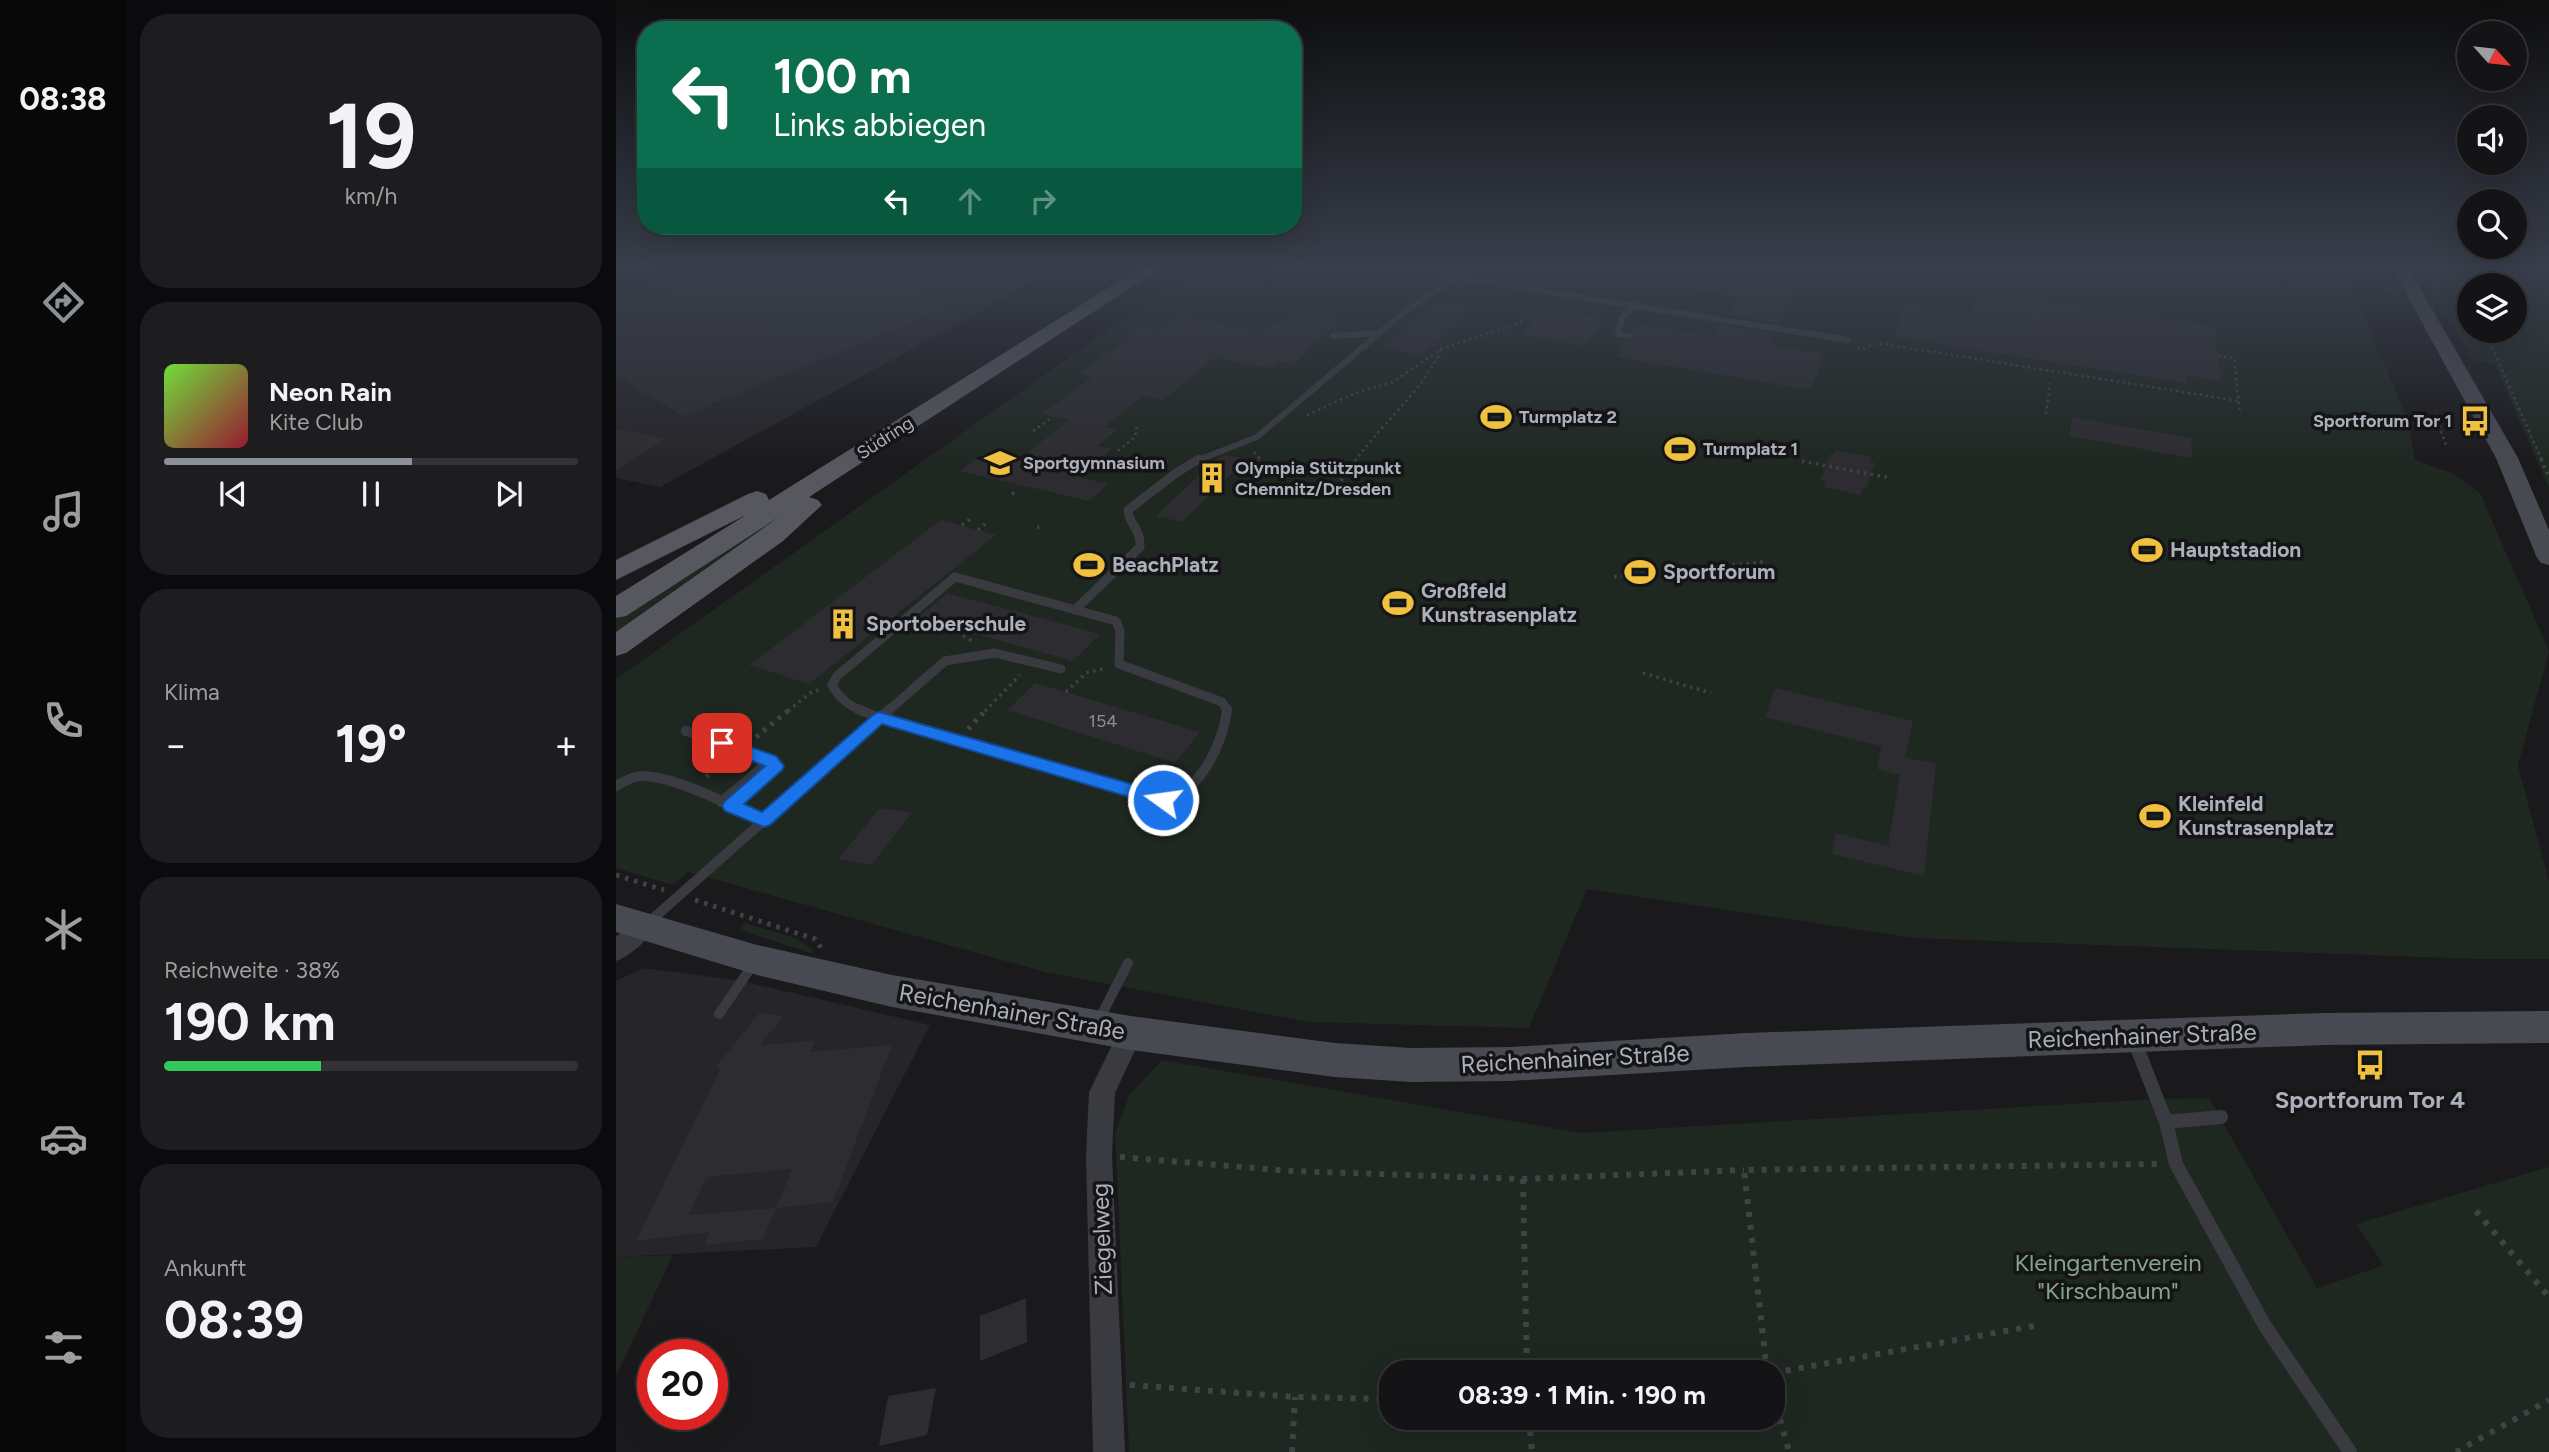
<!DOCTYPE html>
<html lang="de">
<meta charset="utf-8">
<style>
body{margin:0;font-family:Figtree,sans-serif;background:#1d1c1e;color:#f1f3f6;height:100vh;display:flex;flex-direction:column;font-size:26px;white-space:nowrap}
*{box-sizing:border-box;margin:0}
p{font-size:23px;color:#9d9ea0}
.icon{flex:none;width:38px;height:38px;fill:none;stroke:currentColor;stroke-width:2;stroke-linecap:round;stroke-linejoin:round}
.map{position:relative;flex:1;overflow:hidden}
.side{display:flex;flex-direction:column;gap:14px;padding:14px;background:#0b0a0c;width:490px}
.side>*{flex:none}
.banner{position:absolute;left:21px;top:21px;width:665px;height:214px;border-radius:28px;box-shadow:0 7px 28px #0002,0 0 0 2px #333234;background:#0b6e4f;color:#fff;overflow:hidden}
.needle{width:46px;rotate:117deg}
.controls{position:absolute;left:1841px;top:21px;display:grid;gap:14px}
.controls a{display:grid;place-items:center;width:70px;height:70px;border-radius:50%;background:#141315;box-shadow:0 7px 28px #0002,0 0 0 2px #333234;font-size:35px}
.speed{position:absolute;left:21px;top:1339px;display:flex;gap:14px;font-size:35px;font-weight:700;text-align:center}
.speed>*{display:grid;place-content:center;width:91px;height:91px;border-radius:50%;background:#141315;box-shadow:0 7px 28px #0002,0 0 0 2px #333234;line-height:1}
.speed .limit{border:10px solid #d22;background:#fff;color:#111}
.pin{position:absolute;display:grid;place-items:center;width:60px;height:60px;color:#fff;margin:-30px;border-radius:14px;box-shadow:0 4px 10px #0006}
.me{position:absolute;width:77px;margin:-38px;rotate:284deg;stroke-linejoin:round;filter:drop-shadow(0 0 5px #0008)}
.turn{display:flex;align-items:center;gap:24px;height:147px;padding:0 21px;font-size:32px}
.turn .icon{width:91px;height:91px;stroke-width:2.5}
.turn b{display:block;font-size:49px;line-height:60px}
.lanes{display:flex;align-items:center;height:66px;padding:0 21px;background:#0003;justify-content:center;gap:35px;direction:ltr}
.lanes .off{opacity:.35}
.big{font-size:52px;font-weight:700;line-height:1.1}
.side .card{flex:1;display:flex;flex-direction:column;justify-content:center;gap:10px;min-width:0;padding:0 24px;border-radius:28px;background:#1d1c1e}
.side .dial{align-items:center;gap:0}
.dial b{font-size:91px;line-height:1}
.song{display:flex;align-items:center;gap:21px}
.cover{width:84px;height:84px;border-radius:10px;background:linear-gradient(135deg,hsl(100 70% 55%),hsl(350 70% 35%))}
.played{height:7px;border-radius:4px;background:linear-gradient(90deg,#8c9099 60%,#333234 60%)}
.keys{display:flex;justify-content:space-around;direction:ltr}
.heat{display:flex;justify-content:space-between;align-items:center;font-size:38px;direction:ltr}
.charge{height:10px;border-radius:5px;background:linear-gradient(90deg,#34c759 38%,#333234 0)}
.trip{position:absolute;left:763px;top:1360px;width:406px;height:70px;border-radius:28px;background:#141315;box-shadow:0 7px 28px #0002,0 0 0 2px #333234;font-weight:700;line-height:70px;text-align:center}
main{display:flex;flex:1;min-height:0}
.dock{display:flex;flex-direction:column;width:126px;justify-content:space-around;align-items:center;background:#080808;color:#9d9ea0}
.dock .icon{width:49px;height:49px}
.dock .selected{color:#8c9099}
.dock b{font-size:32px;color:#f1f3f6}
.map>svg:first-child{display:block}
.built{fill:#262529}
.green{fill:#1f2721;fill-rule:evenodd}
.building{fill:#2d2c30;fill-rule:evenodd}
.lines{fill:none;stroke-linecap:round;stroke-linejoin:round}
.path-far3{stroke:#404248;stroke-width:2.5;stroke-dasharray:2.5 3.5;stroke-linecap:butt}
.path-far2{stroke:#404248;stroke-width:3.5;stroke-dasharray:2.5 4.5;stroke-linecap:butt}
.path-far1{stroke:#404248;stroke-width:5;stroke-dasharray:3.5 6;stroke-linecap:butt}
.path{stroke:#404248;stroke-width:6;stroke-dasharray:5 8;stroke-linecap:butt}
.lane-far3{stroke:#3a3b41;stroke-width:6}
.lane-far2{stroke:#3a3b41;stroke-width:9}
.lane-far1{stroke:#3a3b41;stroke-width:10}
.lane{stroke:#3a3b41;stroke-width:14}
.street{fill:#3a3b41;fill-rule:evenodd}
.secondary{fill:#484a51;fill-rule:evenodd}
.primary{fill:#57585f;fill-rule:evenodd}
.route{fill:#1a73e8;stroke:#114b97;stroke-width:2}
.labels{text-anchor:middle;stroke-width:7;stroke-linejoin:round;paint-order:stroke}
.far-poi-label{font-size:18px;font-weight:bold;fill:#acb0bb;stroke:#151417;text-anchor:start}
.far-street-label{font-size:18px;fill:#acb0bb;stroke:#151417}
.number-label{font-size:18px;fill:#8c8e98}
.poi-label{font-size:21px;font-weight:bold;fill:#acb0bb;stroke:#151417;text-anchor:start}
.near-street-label{font-size:24px;fill:#acb0bb;stroke:#151417}
.near-poi-label{font-size:24px;font-weight:bold;fill:#acb0bb;stroke:#151417}
.near-park-label{font-size:24px;fill:#84a588;stroke:#151417}
</style>
<main>
<nav class="dock">
<b>08:38</b>
<svg class="icon selected" aria-label="directions" viewBox="0 0 24 24"><path d="M12 3l9 9-9 9-9-9zM9 14v-3h6M13 9l2 2-2 2"/></svg>
<svg class="icon" aria-label="music" viewBox="0 0 24 24"><path d="M9 18V5l10-2v13"/><circle cx="6" cy="18" r="3"/><circle cx="16" cy="16" r="3"/></svg>
<svg class="icon" aria-label="phone" viewBox="0 0 24 24"><path d="M5 4h4l2 5-3 2q2 4 5 5l2-3 5 2v4C11 20 4 13 5 4z"/></svg>
<svg class="icon" aria-label="climate" viewBox="0 0 24 24"><path d="M12 3v18M4 7l16 10M4 17L20 7"/></svg>
<svg class="icon" aria-label="car" viewBox="0 0 24 24"><path d="M5 17H2v-5l4-1 3-4h7l3 4 3 1v5h-3M9 17h6M6 11h13"/><circle cx="7" cy="17" r="2"/><circle cx="17" cy="17" r="2"/></svg>
<svg class="icon" aria-label="filters" viewBox="0 0 24 24"><path d="M4 7h16M4 17h16"/><circle cx="9" cy="7" r="2"/><circle cx="15" cy="17" r="2"/></svg>
</nav>
<section class="side">
<div class="card dial"><b>19</b><p>km/h</p></div>
<div class="card">
<div class="song"><i class="cover"></i><div><b>Neon Rain</b><p>Kite Club</p></div></div>
<div class="played"></div>
<div class="keys"><svg class="icon" aria-label="previous" viewBox="0 0 24 24"><path d="M18 5L8 12l10 7zM5 5v14"/></svg><svg class="icon" aria-label="pause" viewBox="0 0 24 24"><path d="M8 5v14M16 5v14"/></svg><svg class="icon" aria-label="next" viewBox="0 0 24 24"><path d="M6 5l10 7-10 7zM19 5v14"/></svg></div>
</div>
<div class="card"><p>Klima</p>
<div class="heat"><a>−</a><b class="big">19°</b><a>+</a></div>
</div>
<div class="card"><p>Reichweite · 38%</p><b class="big">190 km</b><div class="charge"></div></div>
<div class="card"><p>Ankunft</p><b class="big">08:39</b></div>
</section>
<div class="map">
<svg width="1933" height="1452" viewBox="0 0 1933 1452">
<rect width="100%" height="100%" fill="#1a191c"/>
<!-- built -->
<g class="built">
<polygon points="59,266 442,266 396,294 44,487 0,478 0,294 69,270"/>
<polygon points="28,968 126,981 314,1025 200,1247 0,1257 0,981"/>
</g>
<!-- green -->
<g class="green">
<polygon points="582,266 1485,266 1520,271 1494,266 1735,266 1734,286 1792,419 1799,460 1836,473 1864,493 1933,651 1902,766 1933,881 1933,959 1859,959 1298,938 971,889 913,1028 692,1022 429,972 72,872 56,885 0,868 0,679"/>
<path d="M1799 266H1933V488L1879 364 1857 360ZM1853 285H1899V331H1853Z"/>
<polygon points="199,492 181,511 0,640 0,617"/>
<polygon points="129,923 179,938 196,949 197,954 124,930"/>
<path d="M546 1060 965 1133 1540 1099 1593 1098 1701 1288 1768 1265 1740 1224 1933 1167V1452H513L499 1132 514 1094ZM775 1372H1157V1418H775Z"/>
<polygon points="57,1255 0,1376 0,1257"/>
</g>
<!-- building -->
<g class="building">
<polygon points="124,266 250,266 337,305 67,416 0,375 0,309"/>
<polygon points="1054,266 1191,266 1163,323 1111,315 1121,297 1043,284"/>
<polygon points="1360,292 1598,326 1605,381 1570,375 1571,383 1278,337 1288,304 1355,314"/>
<polygon points="820,302 856,309 806,356 767,347"/>
<polygon points="927,309 989,319 969,346 905,335"/>
<polygon points="678,312 725,319 678,364 661,361 653,368 598,358 547,400 527,396 488,427 501,430 481,446 496,449 462,477 492,484 473,501 344,471 368,453 401,461 453,420 426,414 476,377 463,374 526,327 545,331 564,316 644,331 654,323 665,324"/>
<polygon points="1020,323 1099,336 1105,325 1158,334 1152,345 1208,354 1194,390 1001,357 1010,341 1018,339 1016,331"/>
<polygon points="1456,417 1575,438 1576,458 1454,436"/>
<polygon points="0,429 51,438 0,470"/>
<polygon points="1220,450 1255,457 1254,462 1259,463 1251,488 1247,487 1245,495 1208,487 1210,481 1205,480 1214,454 1218,455"/>
<polygon points="612,455 631,459 566,522 540,516 600,459"/>
<polygon points="325,520 380,535 193,684 133,665"/>
<polygon points="331,593 484,634 457,661 302,618"/>
<polygon points="419,683 584,732 559,763 391,710"/>
<polygon points="1159,688 1297,721 1289,757 1320,764 1308,876 1216,854 1220,833 1272,846 1284,775 1261,769 1265,746 1149,717"/>
<polygon points="264,808 296,813 255,865 222,859"/>
<path d="M144 1012 167 1017 144 1045 199 1041 194 1052 276 1045 217 1202 160 1208 147 1239 88 1245 94 1232 20 1241 104 1069 99 1068ZM176 1169 160 1208 73 1215 90 1177Z"/>
<polygon points="410,1298 411,1342 364,1361 364,1316"/>
<polygon points="320,1388 311,1435 263,1446 272,1396"/>
</g>
<g class="lines">
<!-- path-far3 -->
<g class="path-far3">
<polyline points="1621,266 1778,290"/>
<polyline points="1687,266 1689,276"/>
<polyline points="1838,266 1853,297"/>
<polyline points="1869,331 1926,461"/>
<polyline points="1241,348 1247,349 1261,343 1623,401"/>
<polyline points="1602,356 1618,358 1624,414"/>
<polyline points="1430,414 1434,383"/>
<polyline points="1819,414 1831,448"/>
<polyline points="691,415 742,392 777,382 825,349 901,324 929,306"/>
<polyline points="417,431 437,417"/>
<polyline points="502,451 519,437 521,425"/>
<polyline points="638,452 646,461"/>
<polyline points="528,457 545,461"/>
<path d="M739 461C765 424 808 390 825 350"/>
</g>
<!-- path-far2 -->
<g class="path-far2">
<polyline points="537,459 552,462"/>
<polyline points="1925,459 1933,477"/>
<polyline points="1186,461 1275,478"/>
<polyline points="632,473 646,461 644,459"/>
<polyline points="396,494 400,491"/>
<polyline points="713,498 740,459"/>
<polyline points="346,525 354,519"/>
<polyline points="421,527 428,529"/>
<polyline points="362,530 370,523"/>
<polyline points="998,577 1147,562"/>
<polyline points="307,623 344,634 358,642"/>
<polyline points="1027,673 1095,693"/>
<polyline points="450,692 470,673 490,668"/>
<polyline points="172,711 194,693 202,690"/>
<polyline points="369,711 404,675"/>
</g>
<!-- path-far1 -->
<g class="path-far1">
<polyline points="352,729 371,709"/>
<polyline points="140,737 174,709"/>
<polyline points="90,777 111,760"/>
<polyline points="0,875 48,890"/>
<polyline points="79,900 199,939 206,949"/>
</g>
<!-- path -->
<g class="path">
<polyline points="504,1157 675,1171 907,1179 1128,1170"/>
<polyline points="907,1179 911,1372"/>
<polyline points="1860,1211 1933,1297"/>
<polyline points="1151,1372 1128,1170 1543,1164"/>
<polyline points="1157,1373 1423,1325"/>
<polyline points="514,1385 679,1397 775,1399"/>
<polyline points="1157,1394 1173,1452"/>
<polyline points="913,1418 916,1452"/>
<polyline points="676,1452 679,1397"/>
<polyline points="1840,1452 1933,1400"/>
</g>
<!-- lane-far3 -->
<g class="lane-far3">
<polyline points="770,266 1232,340"/>
<polyline points="717,336 763,333"/>
<polyline points="1013,336 1002,334 1006,317 1020,305"/>
<polyline points="580,461 641,437 788,312 841,277"/>
</g>
<!-- lane-far2 -->
<g class="lane-far2">
<path d="M459 610 524 547C525 527 513 526 512 510L560 473 583 459"/>
<path d="M246 711C232 705 223 698 216 685L221 676 339 577 500 621 504 631 503 664 606 702 611 711"/>
<polyline points="272,711 329,661 379,653 445,669"/>
</g>
<!-- lane-far1 -->
<g class="lane-far1">
<path d="M242 709 263 718 545 799C582 798 608 742 611 709"/>
<polyline points="70,731 130,750 160,766 115,806"/>
<path d="M0 786C8 782 16 776 25 776 57 775 117 807 148 820"/>
<polyline points="105,802 154,761"/>
<polyline points="32,923 274,709"/>
<polyline points="103,1014 138,963"/>
<polyline points="482,1022 512,963"/>
</g>
<!-- lane -->
<g class="lane">
<polyline points="1518,1040 1550,1122 1560,1164 1649,1326 1734,1452"/>
<polyline points="1550,1122 1605,1117"/>
</g>
<!-- street -->
<g class="street">
<path d="M29 915 37 918 40 925C34 939 14 956 0 961V937L21 918Z"/>
<polygon points="515,1022 524,1025 527,1033 499,1093 496,1155 509,1452 477,1452 470,1155 473,1092 506,1025"/>
</g>
<!-- secondary -->
<g class="secondary">
<polygon points="1775,266 1791,266 1902,458 1933,530 1933,565 1925,563 1921,558 1880,458"/>
<polygon points="0,904 141,945 276,975 515,1016 719,1043 795,1048 894,1047 1130,1033 1708,1013 1933,1011 1933,1043 1708,1045 1130,1067 894,1081 795,1082 719,1077 515,1050 276,1007 141,975 0,932"/>
</g>
<!-- primary -->
<polygon class="primary" points="527,266 548,266 193,497 202,500 206,505 167,541 10,653 0,656 0,632 166,515 10,616 0,618 0,596 130,515 0,580 0,560 132,494 141,491 150,494 153,500"/>
</g>
<!-- sky -->
<linearGradient id="sky" x2="0" y2="1"><stop stop-color="#0e0e0f"/><stop offset="0.57" stop-color="#383e4b"/><stop offset="1" stop-color="#383e4b" stop-opacity="0"/></linearGradient>
<rect width="1933" height="469" fill="url(#sky)"/>
<!-- route -->
<polygon class="route" points="263,712 547,793 553,795 555,800 553,805 547,807 266,724 154,825 148,827 109,811 106,806 109,801 149,766 101,747 98,743 101,739 106,737 160,756 168,766 166,770 128,804 146,812 258,714"/>
<!-- icons -->
<defs>
<g id="stadium-bare" transform="scale(2.415)"><path d="M0-5a6.5 5 0 1 0 0 10a6.5 5 0 1 0 0-10ZM-3.5-1.8h7v3.6h-7Z" fill="#efc13e" stroke="#151417" stroke-width="2.5" paint-order="stroke"/></g>
<g id="bus-bare" transform="scale(2.415)"><path d="M-5-6H5V4H4V6H2V4H-2V6H-4V4H-5ZM-3.5-4V0h7V-4ZM-3.5 1.2v1.5H-2V1.2ZM2 1.2v1.5H3.5V1.2Z" fill="#efc13e" stroke="#151417" stroke-width="2.5" paint-order="stroke"/></g>
<g id="school-bare" transform="scale(2.415)"><path d="M0-5L7-2L0 1L-7-2ZM-4 1L0 2.5L4 1V4Q0 6-4 4Z" fill="#efc13e" stroke="#151417" stroke-width="2.5" paint-order="stroke"/></g>
<g id="building-bare" transform="scale(2.415)"><path d="M-4-6H4V6H1V3H-1V6H-4ZM-2.5-4.3h1.7v1.8h-1.7ZM.8-4.3h1.7v1.8H.8ZM-2.5-1h1.7V.8h-1.7ZM.8-1h1.7V.8H.8Z" fill="#efc13e" stroke="#151417" stroke-width="2.5" paint-order="stroke"/></g>
</defs>
<g fill-rule="evenodd">
<use href="#stadium-bare" x="880" y="417"/>
<use href="#bus-bare" x="1859" y="421"/>
<use href="#stadium-bare" x="1064" y="449"/>
<use href="#school-bare" x="384" y="463"/>
<use href="#building-bare" x="596" y="478"/>
<use href="#stadium-bare" x="1531" y="550"/>
<use href="#stadium-bare" x="473" y="565"/>
<use href="#stadium-bare" x="1024" y="572"/>
<use href="#stadium-bare" x="782" y="603"/>
<use href="#building-bare" x="227" y="624"/>
<use href="#stadium-bare" x="1539" y="816"/>
<use href="#bus-bare" x="1754" y="1065"/>
</g>
<g class="labels">
<!-- far-poi labels -->
<g class="far-poi-label">
<text x="903" y="423">Turmplatz 2</text>
<text x="1836" y="427" text-anchor="end">Sportforum Tor 1</text>
<text x="1087" y="455">Turmplatz 1</text>
<text x="407" y="469">Sportgymnasium</text>
<text x="619" y="474">Olympia Stützpunkt<tspan x="619" dy="21">Chemnitz/Dresden</tspan></text>
</g>
<!-- far-street labels -->
<g class="far-street-label">
<text transform="translate(269 438) rotate(-33)" y="6">Südring</text>
</g>
<!-- number labels -->
<g class="number-label">
<text x="487" y="727">154</text>
</g>
<!-- poi labels -->
<g class="poi-label">
<text x="1554" y="557">Hauptstadion</text>
<text x="496" y="572">BeachPlatz</text>
<text x="1047" y="579">Sportforum</text>
<text x="805" y="598">Großfeld<tspan x="805" dy="24">Kunstrasenplatz</tspan></text>
<text x="250" y="631">Sportoberschule</text>
<text x="1562" y="811">Kleinfeld<tspan x="1562" dy="24">Kunstrasenplatz</tspan></text>
</g>
<!-- near-street labels -->
<g class="near-street-label">
<text transform="translate(396 1012) rotate(10)" y="8">Reichenhainer Straße</text>
<text transform="translate(1526 1036) rotate(-2)" y="8">Reichenhainer Straße</text>
<text transform="translate(959 1059) rotate(-3)" y="8">Reichenhainer Straße</text>
<text transform="translate(486 1239) rotate(-92)" y="8">Ziegelweg</text>
</g>
<!-- near-poi labels -->
<g class="near-poi-label">
<text x="1754" y="1108">Sportforum Tor 4</text>
</g>
<!-- near-park labels -->
<g class="near-park-label">
<text x="1492" y="1271">Kleingartenverein<tspan x="1492" dy="28">"Kirschbaum"</tspan></text>
</g>
</g>
</svg>
<div class="controls">
<a><svg class="needle" viewBox="-14 -14 28 28"><path d="M0-13l5 13h-10z" fill="#e53935"/><path d="M0 13l5-13h-10z" fill="#9d9ea0"/></svg></a>
<a><svg class="icon" aria-label="sound" viewBox="0 0 24 24"><path d="M4 9h4l5-4v14l-5-4H4zM17 9q2 3 0 6"/></svg></a>
<a><svg class="icon" aria-label="search" viewBox="0 0 24 24"><circle cx="10" cy="10" r="6"/><path d="M15 15l6 6"/></svg></a>
<a><svg class="icon" aria-label="layers" viewBox="0 0 24 24"><path d="M12 4l9 5-9 5-9-5zM3 14l9 5 9-5"/></svg></a>
</div>
<div class="speed"><div class="limit">20</div></div>
<div class="pin" style="left:106px;top:743px;background:#d93025"><svg class="icon" aria-label="arrive" viewBox="0 0 24 24"><path d="M6 21V4h12l-3 4 3 4H6"/></svg></div>
<svg class="me" style="left:547px;top:800px" viewBox="-20 -20 40 40"><circle r="17" fill="#1a73e8" stroke="#fff" stroke-width="3"/><path d="M0-11L8 9 0 5-8 9z" fill="#fff"/></svg>
<div class="trip">08:39 · 1 Min. · 190 m</div>
<div class="banner">
<div class="turn"><svg class="icon" aria-label="left" viewBox="0 0 24 24"><path d="M17 20v-9H6M10 6l-5 5 5 5"/></svg><div><b>100 m</b>Links abbiegen</div></div>
<div class="lanes"><svg class="icon" aria-label="left" viewBox="0 0 24 24"><path d="M17 20v-9H6M10 6l-5 5 5 5"/></svg><svg class="icon off" aria-label="ahead" viewBox="0 0 24 24"><path d="M12 20V5M6 11l6-6 6 6"/></svg><svg class="icon off" aria-label="right" viewBox="0 0 24 24"><path d="M7 20v-9h11M14 6l5 5-5 5"/></svg></div>
</div>
</div>
</main>
